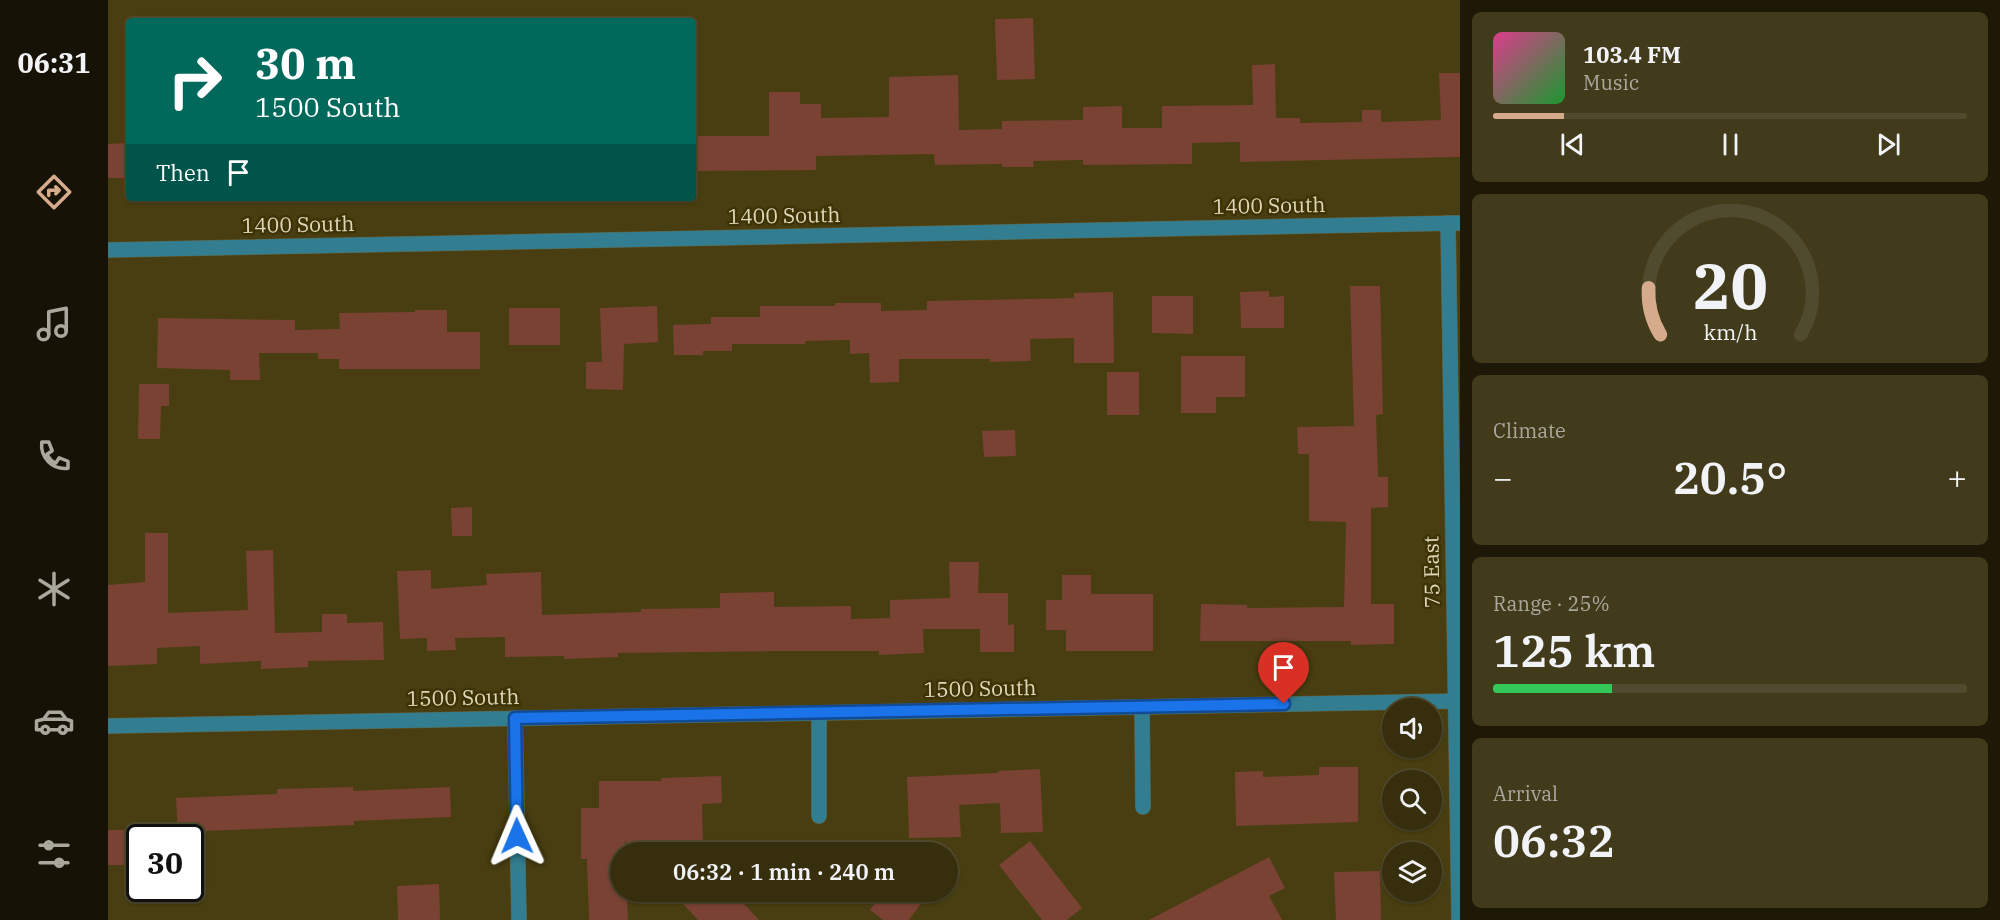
<!DOCTYPE html>
<meta charset="utf-8">
<style>
body{margin:0;font-family:"IBM Plex Serif",serif;background:#413a1b;color:#f1f3f6;height:100vh;display:flex;flex-direction:column;font-size:22px;white-space:nowrap}
*{box-sizing:border-box;margin:0}
p{font-size:20px;color:#aaa89d}
.icon{flex:none;width:33px;height:33px;fill:none;stroke:currentColor;stroke-width:2;stroke-linecap:round;stroke-linejoin:round}
.map{position:relative;flex:1;overflow:hidden}
.details{display:flex;flex-direction:column;gap:12px;padding:12px;background:#1e1907;width:540px}
.details>*{flex:none}
.hud{position:absolute;left:18px;top:18px;width:570px;height:183px;border-radius:6px;box-shadow:0 2px 4px #0004,0 0 0 2px #504a2e;background:#00695c;color:#fff;overflow:hidden}
.fabs{position:absolute;left:1274px;top:698px;display:grid;gap:12px}
.fabs a{display:grid;place-items:center;width:60px;height:60px;border-radius:50%;background:#362e0d;box-shadow:0 2px 4px #0004,0 0 0 2px #504a2e;font-size:30px}
.speed{position:absolute;left:18px;top:824px;display:flex;gap:12px;font-size:30px;font-weight:700;text-align:center}
.speed>*{display:grid;place-content:center;width:78px;height:78px;border-radius:50%;background:#362e0d;box-shadow:0 2px 4px #0004,0 0 0 2px #504a2e;line-height:1}
.speed .limit{border:3px solid #111;border-radius:9px;background:#fff;color:#111}
.pin{position:absolute;display:grid;place-items:center;width:51px;height:51px;color:#fff;margin:-62px -26px;border-radius:50% 50% 50% 0;rotate:-45deg;box-shadow:0 0 6px #0007}
.pin .icon{rotate:45deg}
.me{position:absolute;width:66px;margin:-33px;rotate:359deg;stroke-linejoin:round;filter:drop-shadow(0 0 4px #0008)}
.turn{display:flex;align-items:center;gap:21px;height:126px;padding:0 30px;font-size:27px}
.turn .icon{width:78px;height:78px;stroke-width:2.5}
.turn b{display:block;font-size:42px;line-height:51px}
.then{display:flex;align-items:center;height:57px;padding:0 30px;background:#0003;gap:12px;font-size:22px}
.big{font-size:45px;font-weight:600;line-height:1.1}
.details .widget{flex:1;display:flex;flex-direction:column;justify-content:center;gap:9px;min-width:0;padding:0 21px;border-radius:9px;background:#413a1b}
.details .dial{align-items:center;gap:0}
.dial svg{height:156px;overflow:visible;fill:none;stroke:#504a2e;stroke-width:7;stroke-linecap:round;text-anchor:middle}
.dial text{fill:#f1f3f6;stroke:none}
.song{display:flex;align-items:center;gap:18px}
.cover{width:72px;height:72px;border-radius:9px;background:linear-gradient(135deg,hsl(330 70% 55%),hsl(130 70% 35%))}
.played{height:6px;border-radius:3px;background:linear-gradient(90deg,#d6ab8b 15%,#504a2e 15%)}
.keys{display:flex;justify-content:space-around;direction:ltr}
.heat{display:flex;justify-content:space-between;align-items:center;font-size:33px;direction:ltr}
.charge{height:9px;border-radius:4px;background:linear-gradient(90deg,#34c759 25%,#504a2e 0)}
.trip{position:absolute;left:502px;top:842px;width:348px;height:60px;border-radius:30px;background:#362e0d;box-shadow:0 2px 4px #0004,0 0 0 2px #504a2e;font-weight:600;line-height:60px;text-align:center}
main{display:flex;flex:1;min-height:0}
.menu{display:flex;flex-direction:column;width:108px;justify-content:space-around;align-items:center;background:#161205;color:#aaa89d}
.menu .icon{width:42px;height:42px}
.menu .selected{color:#d6ab8b}
.menu b{font-size:27px;color:#f1f3f6}
.map>svg:first-child{display:block}
.building{fill:#794233}
.lines{fill:none;stroke-linecap:round;stroke-linejoin:round}
.minor-casing{stroke:#665c33;stroke-width:16}
.minor{stroke:#327d8f;stroke-width:15}
.route-casing{stroke:#114b97;stroke-width:15}
.route{stroke:#1a73e8;stroke-width:10}
.labels{text-anchor:middle;stroke-width:5;stroke-linejoin:round;paint-order:stroke}
.street-label{font-size:21px;fill:#ddd6b9;stroke:#3e3304}
</style>
<main>
<nav class="menu">
<b>06:31</b>
<svg class="icon selected" aria-label="directions" viewBox="0 0 24 24"><path d="M12 3l9 9-9 9-9-9zM9 14v-3h6M13 9l2 2-2 2"/></svg>
<svg class="icon" aria-label="music" viewBox="0 0 24 24"><path d="M9 18V5l10-2v13"/><circle cx="6" cy="18" r="3"/><circle cx="16" cy="16" r="3"/></svg>
<svg class="icon" aria-label="phone" viewBox="0 0 24 24"><path d="M5 4h4l2 5-3 2q2 4 5 5l2-3 5 2v4C11 20 4 13 5 4z"/></svg>
<svg class="icon" aria-label="climate" viewBox="0 0 24 24"><path d="M12 3v18M4 7l16 10M4 17L20 7"/></svg>
<svg class="icon" aria-label="car" viewBox="0 0 24 24"><path d="M5 17H2v-5l4-1 3-4h7l3 4 3 1v5h-3M9 17h6M6 11h13"/><circle cx="7" cy="17" r="2"/><circle cx="17" cy="17" r="2"/></svg>
<svg class="icon" aria-label="filters" viewBox="0 0 24 24"><path d="M4 7h16M4 17h16"/><circle cx="9" cy="7" r="2"/><circle cx="15" cy="17" r="2"/></svg>
</nav>
<div class="map">
<svg width="1352" height="920" viewBox="0 0 1352 920">
<rect width="100%" height="100%" fill="#483e11"/>
<!-- building -->
<g class="building">
<polygon points="925,18 927,79 889,80 887,19"/>
<polygon points="1167,64 1168,118 1192,118 1192,123 1254,122 1254,110 1273,110 1273,122 1333,120 1331,73 1352,73 1352,157 1132,162 1132,142 1084,143 1084,164 975,165 975,160 925,161 926,167 894,167 894,164 827,165 826,154 708,156 708,170 585,171 585,136 661,136 661,92 692,92 692,104 713,104 713,118 781,117 781,77 850,75 851,130 894,129 894,121 975,120 975,107 1014,106 1014,128 1054,128 1054,106 1145,105 1144,65"/>
<polygon points="19,143 20,178 0,178 0,144"/>
<polygon points="1242,286 1272,286 1275,414 1268,415 1270,477 1280,477 1280,507 1263,508 1263,604 1286,604 1286,644 1243,645 1243,641 1092,641 1093,604 1139,605 1139,608 1236,607 1238,522 1201,521 1201,454 1190,454 1189,427 1246,426"/>
<polygon points="1161,291 1161,297 1176,296 1176,328 1133,328 1132,292"/>
<polygon points="1005,292 1006,363 966,363 966,338 922,339 923,361 882,362 882,359 791,359 791,382 762,383 761,353 742,354 742,340 697,341 697,344 624,344 624,351 595,351 595,355 566,355 565,325 603,324 603,317 652,317 652,306 727,306 727,303 773,303 773,311 819,310 819,301 966,298 966,293"/>
<polygon points="1044,296 1085,296 1085,334 1044,333"/>
<polygon points="549,306 550,342 516,344 515,390 478,389 478,362 494,362 492,308"/>
<rect x="401" y="308" width="51" height="37"/>
<polygon points="307,310 339,310 339,332 372,332 372,369 231,369 231,359 210,359 210,353 151,353 152,380 122,380 122,370 49,368 50,318 187,320 187,330 232,329 231,313 307,312"/>
<polygon points="1073,356 1137,356 1137,397 1108,397 1108,413 1073,413"/>
<rect x="999" y="372" width="32" height="43"/>
<polygon points="31,384 61,384 61,406 53,406 52,439 30,439"/>
<polygon points="907,430 908,456 876,457 874,431"/>
<polygon points="364,507 364,536 344,536 343,508"/>
<polygon points="37,533 60,533 60,613 140,610 138,551 165,550 167,633 214,632 214,614 239,614 239,623 275,622 276,660 200,661 200,667 153,669 153,661 92,664 92,646 49,648 49,664 0,666 0,585 37,582"/>
<polygon points="841,562 871,562 870,593 900,593 900,625 906,624 906,652 872,652 872,629 815,629 816,653 771,655 771,651 666,651 510,653 510,657 456,659 456,656 397,657 397,637 347,638 348,650 319,651 319,638 292,639 289,571 323,570 323,589 379,585 378,574 433,572 434,615 533,612 533,609 612,608 612,593 666,592 666,607 743,606 743,619 782,618 782,600 842,598"/>
<polygon points="954,575 983,575 983,594 1045,594 1045,651 958,651 958,630 938,630 938,600 954,600"/>
<polygon points="1211,767 1250,767 1250,822 1128,826 1127,772 1155,771 1155,777 1211,775"/>
<polygon points="932,769 935,832 893,833 892,803 851,805 853,837 801,838 799,777 890,773 890,771"/>
<polygon points="613,776 614,803 594,804 595,844 523,847 517,841 517,852 513,852 513,891 519,891 520,920 481,920 479,859 473,859 473,808 491,808 491,781 554,781 553,778"/>
<polygon points="245,787 245,791 342,787 343,817 246,821 246,825 70,832 68,798 169,794 169,789"/>
<rect x="0" y="830" width="32" height="35"/>
<polygon points="922,841 974,908 959,920 934,920 891,865"/>
<polygon points="1161,857 1177,888 1161,896 1174,920 1041,920"/>
<polygon points="1272,871 1273,920 1228,920 1226,872"/>
<polygon points="331,884 332,920 290,920 289,886"/>
<polygon points="563,891 624,891 651,920 590,920"/>
<polygon points="776,891 822,891 801,920 775,920 762,910"/>
</g>
<g class="lines">
<!-- minor casing -->
<g class="minor-casing">
<g id="minor">
<polyline points="1340,223 1351,920"/>
<polyline points="0,250 1352,223"/>
<polyline points="1034,707 1035,807"/>
<polyline points="711,713 711,816"/>
<polyline points="407,718 411,920"/>
<polyline points="0,726 1352,701"/>
</g>
</g>
<!-- minor -->
<use href="#minor" class="minor"/>
</g>
<g class="lines">
<!-- route casing -->
<g class="route-casing">
<polyline id="route" points="409,836 407,718 1176,704"/>
</g>
<!-- route -->
<use href="#route" class="route"/>
</g>
<g class="labels">
<!-- street labels -->
<g class="street-label">
<text transform="translate(1161 206) rotate(-1)" y="7">1400 South</text>
<text transform="translate(676 216) rotate(-1)" y="7">1400 South</text>
<text transform="translate(190 225) rotate(-1)" y="7">1400 South</text>
<text transform="translate(1324 572) rotate(-91)" y="7">75 East</text>
<text transform="translate(872 689) rotate(-1)" y="7">1500 South</text>
<text transform="translate(355 698) rotate(-1)" y="7">1500 South</text>
</g>
</g>
</svg>
<div class="fabs">
<a><svg class="icon" aria-label="sound" viewBox="0 0 24 24"><path d="M4 9h4l5-4v14l-5-4H4zM17 9q2 3 0 6"/></svg></a>
<a><svg class="icon" aria-label="search" viewBox="0 0 24 24"><circle cx="10" cy="10" r="6"/><path d="M15 15l6 6"/></svg></a>
<a><svg class="icon" aria-label="layers" viewBox="0 0 24 24"><path d="M12 4l9 5-9 5-9-5zM3 14l9 5 9-5"/></svg></a>
</div>
<div class="speed"><div class="limit">30</div></div>
<div class="pin" style="left:1176px;top:704px;background:#d93025"><svg class="icon" aria-label="arrive" viewBox="0 0 24 24"><path d="M6 21V4h12l-3 4 3 4H6"/></svg></div>
<svg class="me" style="left:409px;top:836px" viewBox="-20 -20 40 40"><path d="M0-17L14 15 0 8-14 15z" fill="#1a73e8" stroke="#fff" stroke-width="4"/></svg>
<div class="trip">06:32 · 1 min · 240 m</div>
<div class="hud">
<div class="turn"><svg class="icon" aria-label="right" viewBox="0 0 24 24"><path d="M7 20v-9h11M14 6l5 5-5 5"/></svg><div><b>30 m</b>1500 South</div></div>
<div class="then">Then<svg class="icon" aria-label="arrive" viewBox="0 0 24 24"><path d="M6 21V4h12l-3 4 3 4H6"/></svg></div>
</div>
</div>
<section class="details">
<div class="widget">
<div class="song"><i class="cover"></i><div><b>103.4 FM</b><p>Music</p></div></div>
<div class="played"></div>
<div class="keys"><svg class="icon" aria-label="previous" viewBox="0 0 24 24"><path d="M18 5L8 12l10 7zM5 5v14"/></svg><svg class="icon" aria-label="pause" viewBox="0 0 24 24"><path d="M8 5v14M16 5v14"/></svg><svg class="icon" aria-label="next" viewBox="0 0 24 24"><path d="M6 5l10 7-10 7zM19 5v14"/></svg></div>
</div>
<div class="widget dial"><svg viewBox="0 0 100 80">
<path d="M14 69A42 42 0 1 1 86 69"/>
<path d="M14 69A42 42 0 0 1 8 45" stroke="#d6ab8b"/>
<text x="50" y="56" font-size="32" font-weight="700">20</text>
<text x="50" y="72" font-size="11">km/h</text>
</svg></div>
<div class="widget"><p>Climate</p>
<div class="heat"><a>−</a><b class="big">20.5°</b><a>+</a></div>
</div>
<div class="widget"><p>Range · 25%</p><b class="big">125 km</b><div class="charge"></div></div>
<div class="widget"><p>Arrival</p><b class="big">06:32</b></div>
</section>
</main>
